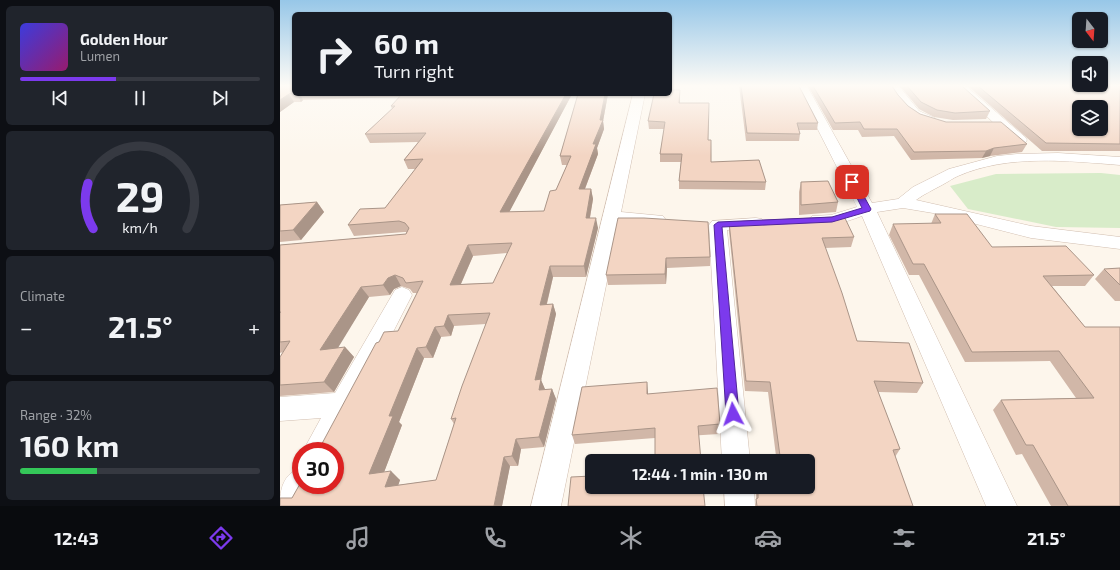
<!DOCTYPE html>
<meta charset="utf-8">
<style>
body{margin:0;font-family:"Exo 2",sans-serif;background:#20242c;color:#f1f3f6;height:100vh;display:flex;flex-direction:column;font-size:15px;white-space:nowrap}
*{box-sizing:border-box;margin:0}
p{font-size:13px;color:#9ea1a6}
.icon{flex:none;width:22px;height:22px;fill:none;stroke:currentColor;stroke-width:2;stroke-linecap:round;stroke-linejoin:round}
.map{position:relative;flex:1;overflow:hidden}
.panel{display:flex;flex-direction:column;gap:6px;padding:6px;background:#0d0f14;width:280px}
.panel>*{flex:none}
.banner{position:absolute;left:12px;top:12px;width:380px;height:84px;border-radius:6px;box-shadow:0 1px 3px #0004;background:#171b24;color:#f1f3f6;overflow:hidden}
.needle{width:26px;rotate:163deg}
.fabs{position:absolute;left:792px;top:12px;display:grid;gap:8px}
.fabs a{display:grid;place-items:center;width:36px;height:36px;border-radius:6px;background:#171b24;box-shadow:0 1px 3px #0004;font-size:20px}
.speed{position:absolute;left:12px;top:442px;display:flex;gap:8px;font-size:20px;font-weight:700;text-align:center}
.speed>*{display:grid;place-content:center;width:52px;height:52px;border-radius:50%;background:#171b24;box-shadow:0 1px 3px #0004;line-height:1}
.speed .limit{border:6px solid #d22;background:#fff;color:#111}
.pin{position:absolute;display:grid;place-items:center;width:34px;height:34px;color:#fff;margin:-17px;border-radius:8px;box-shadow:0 2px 6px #0006}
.me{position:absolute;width:44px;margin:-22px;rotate:356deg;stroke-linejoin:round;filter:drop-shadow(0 0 3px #0008)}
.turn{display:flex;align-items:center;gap:14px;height:84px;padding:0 16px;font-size:18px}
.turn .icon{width:52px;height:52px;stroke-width:2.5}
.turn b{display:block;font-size:28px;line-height:34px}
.big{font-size:30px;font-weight:700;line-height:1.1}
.panel .widget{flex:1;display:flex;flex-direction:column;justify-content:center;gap:6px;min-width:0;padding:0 14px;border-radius:6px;background:#20242c}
.panel .dial{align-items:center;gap:0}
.dial svg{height:104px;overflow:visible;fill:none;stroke:#363941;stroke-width:7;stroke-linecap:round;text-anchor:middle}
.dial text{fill:#f1f3f6;stroke:none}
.song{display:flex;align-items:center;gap:12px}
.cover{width:48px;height:48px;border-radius:6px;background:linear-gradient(135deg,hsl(240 70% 55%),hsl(320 70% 35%))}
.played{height:4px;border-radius:2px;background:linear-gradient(90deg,#7c3aed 40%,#363941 40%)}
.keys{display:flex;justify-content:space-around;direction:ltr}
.heat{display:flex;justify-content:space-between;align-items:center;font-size:22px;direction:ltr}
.charge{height:6px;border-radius:3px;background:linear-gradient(90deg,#34c759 32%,#363941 0)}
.trip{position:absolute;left:305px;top:454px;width:230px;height:40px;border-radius:6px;background:#171b24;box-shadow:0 1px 3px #0004;font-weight:700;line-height:40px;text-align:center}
.dock{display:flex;height:64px;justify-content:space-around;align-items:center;background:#090b0e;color:#9ea1a6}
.dock .icon{width:28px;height:28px}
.dock .active{color:#7c3aed}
.dock b{font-size:18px;color:#f1f3f6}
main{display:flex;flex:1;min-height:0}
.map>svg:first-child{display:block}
.green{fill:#d8ecc9}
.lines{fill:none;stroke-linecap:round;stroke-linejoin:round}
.minor-casing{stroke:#d1beb0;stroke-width:1}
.minor{fill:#fff;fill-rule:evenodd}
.wall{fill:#d1b7a8;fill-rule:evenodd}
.shaded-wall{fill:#aa9588}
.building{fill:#f3d5c3;stroke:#aa9588;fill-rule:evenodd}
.route{fill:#7c3aed;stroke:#51269a}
</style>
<main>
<section class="panel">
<div class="widget">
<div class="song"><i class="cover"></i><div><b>Golden Hour</b><p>Lumen</p></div></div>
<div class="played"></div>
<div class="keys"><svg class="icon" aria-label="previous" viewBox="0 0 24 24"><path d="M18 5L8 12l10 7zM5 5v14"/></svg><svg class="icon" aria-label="pause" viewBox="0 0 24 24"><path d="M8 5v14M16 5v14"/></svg><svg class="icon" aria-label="next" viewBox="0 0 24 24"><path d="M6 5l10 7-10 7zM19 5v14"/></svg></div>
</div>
<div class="widget dial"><svg viewBox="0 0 100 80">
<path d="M14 69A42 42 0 1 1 86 69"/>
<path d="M14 69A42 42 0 0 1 10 34" stroke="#7c3aed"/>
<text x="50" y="56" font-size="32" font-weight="700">29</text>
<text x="50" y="72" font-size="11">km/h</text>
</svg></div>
<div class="widget"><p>Climate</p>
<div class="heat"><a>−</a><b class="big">21.5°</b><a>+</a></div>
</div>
<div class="widget"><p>Range · 32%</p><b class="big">160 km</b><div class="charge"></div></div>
</section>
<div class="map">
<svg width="840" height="506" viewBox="0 0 840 506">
<rect width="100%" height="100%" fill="#fdf6ec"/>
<!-- green -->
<polygon class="green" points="821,173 840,175 840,228 776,227 688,209 670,186 716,174"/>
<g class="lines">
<!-- minor casing -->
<g class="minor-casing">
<g id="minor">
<path d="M516 86H527L592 203 618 199 633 187 669 169 717 156 737 154 778 153 840 157V165C788 161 728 154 678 176 673 178 668 182 662 185 653 190 644 194 636 200L751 226 840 237V249L751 238 653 213 623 208 597 212 737 506H706L582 216C565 222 549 228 532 224L529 220 532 216 551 215 577 207Z"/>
<path d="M608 86H619L639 111 655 118 656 121 655 124C636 128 614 100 608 86Z"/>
<polygon points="675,86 686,86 745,137 747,140 745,143 740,144 735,143"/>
<polygon points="353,94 365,94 341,212 383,216 386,220 383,224 377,225 339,222 281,506 251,506"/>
<polygon points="476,218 482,219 485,223 482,227 447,230 470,461 442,461 429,225 432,221"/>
<polygon points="122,287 129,290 132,295 52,451 23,451 41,418 0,421 0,397 55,393 115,290"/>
<path d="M21 467V485H35L24 506H0C0 488 3 475 21 467Z"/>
<polygon points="444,487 474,487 475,506 445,506"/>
</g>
</g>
<!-- minor -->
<use href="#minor" class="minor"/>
</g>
<!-- wall -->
<g class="wall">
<path d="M0 86H14V94H292L229 212 264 211 276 190 287 165H282L280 156 298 94H328L323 121 324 129 317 148 318 154 305 189H311L313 199 310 218 318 228 306 277H273L267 304H273L276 314 261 380 265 390 272 389 276 399 264 447 241 449 238 466H230L222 506 12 498 99 342 118 331 137 293H133L130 289 121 286 114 289 110 295 89 297 57 348 65 347 74 357 54 392 0 396V357L3 352 0 353V245L126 234V232H124L74 236 68 225 105 208 136 169H128L124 160 138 142 90 143 85 134 112 109 111 106 120 97 23 100 21 102H14L0 112ZM227 253 213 283 181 284 193 256ZM206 324 171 419 174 424 156 480 118 485 120 480 104 472 122 425 119 422 144 358H153L161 337 171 336 174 326Z"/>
<polygon points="459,86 519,86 538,123 537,130 519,130 520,134 519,141 466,141"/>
<polygon points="528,86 612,86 618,95 628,106 640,114 666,122 747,144 742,152 710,156 702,158 631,160 614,136 582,137 578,130 553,130"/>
<polygon points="620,86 682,86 710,111 706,119 673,120 654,117 639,109"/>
<polygon points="688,86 840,86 840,151 762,151"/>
<polygon points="400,97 400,103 428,140 431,162 486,182 485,190 399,189 399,181 401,162 380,162 380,154 384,129 369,129 368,121"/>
<polygon points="521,182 558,202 556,212 519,215 519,192"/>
<polygon points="37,202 44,212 21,240 0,242 0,205"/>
<polygon points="655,214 712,247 814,275 805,286 772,286 805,327 840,506 771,506 742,454 736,455 713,410 721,400 796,398 770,361 685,362 639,275 629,275 609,235 613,224 651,224"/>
<polygon points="428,222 430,257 430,266 387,268 386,284 328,285 326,275"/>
<polygon points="449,222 574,237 571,247 545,248 577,341 643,383 637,393 598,392 620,449 615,457 633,506 475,506 476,500 476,487 528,487 528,461 470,461 471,457 496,456 488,392 465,391 449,231"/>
<polygon points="840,268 840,301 835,301 815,279 824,269"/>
<polygon points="368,394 440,424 439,434 375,438 295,444 292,435"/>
</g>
<!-- shaded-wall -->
<g class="shaded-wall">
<polygon points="400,90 400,97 399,110 399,103"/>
<polygon points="9,94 14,102 0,112 0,100"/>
<polygon points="17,94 20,94 23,100 21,102"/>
<polygon points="286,94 292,94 224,222 220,212"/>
<polygon points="325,94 328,94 323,121 324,129 317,148 318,154 301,199 299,189 320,120"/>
<polygon points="714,148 710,156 702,158 706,151"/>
<polygon points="311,189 313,199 308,228 306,218"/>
<polygon points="37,202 44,212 21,240 13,230"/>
<polygon points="316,218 318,228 306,277 304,266"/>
<polygon points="188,245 193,256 176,295 170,285"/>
<polygon points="386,258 387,268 386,284 385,274"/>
<polygon points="270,266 273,277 264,315 260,305"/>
<polygon points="115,275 121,286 114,289 110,295 103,285 108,278"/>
<polygon points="81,287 89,297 50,361 40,350"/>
<polygon points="273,304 276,314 261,380 265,389 263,400 255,380"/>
<polygon points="168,315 174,326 171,336 164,326"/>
<polygon points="155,327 161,337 153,358 146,347"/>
<polygon points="65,347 74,357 54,392 44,382"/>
<polygon points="137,348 144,358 119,422 122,425 100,483 89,474 109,416"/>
<polygon points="367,382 368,392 368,403 367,394"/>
<polygon points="272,389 276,399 264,447 259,437"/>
<polygon points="236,439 241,449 238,466 232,456"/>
<polygon points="224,457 230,466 222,506 214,506"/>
<polygon points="111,471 120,480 115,495 105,487"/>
</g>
<!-- building -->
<g class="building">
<polygon points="0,86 14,86 14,93 9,94 0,100"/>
<polygon points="461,86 519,86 538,123 517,123 520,134 467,133"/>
<polygon points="533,86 612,86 618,95 628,106 640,114 666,122 721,122 747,144 714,148 706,151 634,152 617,129 584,129 580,122 555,123"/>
<polygon points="627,86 682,86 710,111 675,113 657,110 641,102"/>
<path d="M698 86H840V144L766 143ZM799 107H821V129H799Z"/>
<polygon points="390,90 400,90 399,103 429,103 428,140 431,140 431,162 479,160 486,182 399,181 402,154 380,154 385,122 368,121 374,94 390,94"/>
<path d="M122 94H286L220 212 264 211 270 191 276 190 291 156H280L298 94H325L320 120H323L313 144H316L299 189H311L306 218H316L304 266H270L260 305 273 304 255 380 261 379 259 390 272 389 259 437 236 439 232 456 224 457 214 506H0V498H12L21 482V485H55V451H38L96 343 99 342 104 332 118 331 143 281 126 283 123 278 115 275 108 278 103 285 81 287 40 350 65 347 44 382 0 385V357L10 341 0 342V313L1 312H0V245L126 234 129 228 125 223 119 221 68 225 80 209 105 208 143 159 124 160 146 133 85 134 115 106H111ZM232 243 213 283 170 285 188 245ZM210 313 182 386 171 419 176 418 156 480 105 487 111 471 89 474 113 416H109L137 348 146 347 155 327 164 326 168 315Z"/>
<polygon points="548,181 558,202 521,205 521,182"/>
<polygon points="37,202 13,230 0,231 0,205"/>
<polygon points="563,214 574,237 542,238 562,293 577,341 629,343 643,383 594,381 620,449 613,450 633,506 477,506 476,499 478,498 478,487 528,487 528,461 471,461 471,457 500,456 490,382 466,381 449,222 555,217"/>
<polygon points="655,214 687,214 712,247 786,246 814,275 763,276 805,327 840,327 840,506 788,506 753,445 746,445 721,400 814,398 779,351 692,352 644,264 633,264 613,224 661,223"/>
<polygon points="338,218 364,218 428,222 430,257 386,258 385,274 326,275"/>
<polygon points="840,268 840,285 824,269"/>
<polygon points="367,382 367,394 437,388 440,424 418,426 421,461 375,461 375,428 292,435 302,387"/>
<polygon points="312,476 312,487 423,487 425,506 288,506 291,477"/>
</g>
<!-- sky -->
<linearGradient id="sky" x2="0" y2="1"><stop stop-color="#97c7e8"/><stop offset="0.55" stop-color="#fefbf6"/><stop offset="1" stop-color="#fefbf6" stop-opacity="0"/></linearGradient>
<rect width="840" height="156" fill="url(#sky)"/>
<!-- route -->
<polygon class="route" points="572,179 576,182 591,209 590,211 552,222 442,227 459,414 457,418 453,420 448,418 446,414 434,225 438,222 552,217 582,208 569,182"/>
</svg>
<div class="fabs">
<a><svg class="needle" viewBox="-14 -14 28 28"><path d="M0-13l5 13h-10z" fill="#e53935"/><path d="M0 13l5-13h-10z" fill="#9ea1a6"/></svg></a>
<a><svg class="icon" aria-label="sound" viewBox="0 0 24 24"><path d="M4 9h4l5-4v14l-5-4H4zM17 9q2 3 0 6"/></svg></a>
<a><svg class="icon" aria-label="layers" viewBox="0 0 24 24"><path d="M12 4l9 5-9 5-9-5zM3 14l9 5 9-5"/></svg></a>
</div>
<div class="speed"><div class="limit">30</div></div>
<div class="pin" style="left:572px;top:182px;background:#d93025"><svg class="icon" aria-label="arrive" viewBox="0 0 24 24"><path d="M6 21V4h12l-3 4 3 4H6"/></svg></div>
<svg class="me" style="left:453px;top:414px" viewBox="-20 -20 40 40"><path d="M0-17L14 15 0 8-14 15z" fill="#7c3aed" stroke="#fff" stroke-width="4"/></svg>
<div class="trip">12:44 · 1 min · 130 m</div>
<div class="banner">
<div class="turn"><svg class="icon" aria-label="right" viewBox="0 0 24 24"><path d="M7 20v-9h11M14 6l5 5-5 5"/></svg><div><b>60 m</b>Turn right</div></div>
</div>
</div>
</main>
<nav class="dock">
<b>12:43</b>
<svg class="icon active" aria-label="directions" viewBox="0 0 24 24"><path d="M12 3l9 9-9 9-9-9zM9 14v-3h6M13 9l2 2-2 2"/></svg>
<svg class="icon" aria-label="music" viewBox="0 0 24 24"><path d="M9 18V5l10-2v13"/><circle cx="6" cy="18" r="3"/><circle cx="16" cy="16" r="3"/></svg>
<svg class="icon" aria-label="phone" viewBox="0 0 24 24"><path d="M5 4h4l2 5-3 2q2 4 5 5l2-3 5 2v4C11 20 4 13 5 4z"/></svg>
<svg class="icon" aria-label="climate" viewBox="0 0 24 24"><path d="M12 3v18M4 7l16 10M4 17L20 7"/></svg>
<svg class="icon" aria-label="car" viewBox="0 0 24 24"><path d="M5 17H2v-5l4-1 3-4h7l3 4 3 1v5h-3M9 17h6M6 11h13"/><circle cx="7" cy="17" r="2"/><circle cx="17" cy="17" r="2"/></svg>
<svg class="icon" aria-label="filters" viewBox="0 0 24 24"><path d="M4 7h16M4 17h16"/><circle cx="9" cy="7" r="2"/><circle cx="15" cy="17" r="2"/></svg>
<b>21.5°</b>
</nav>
